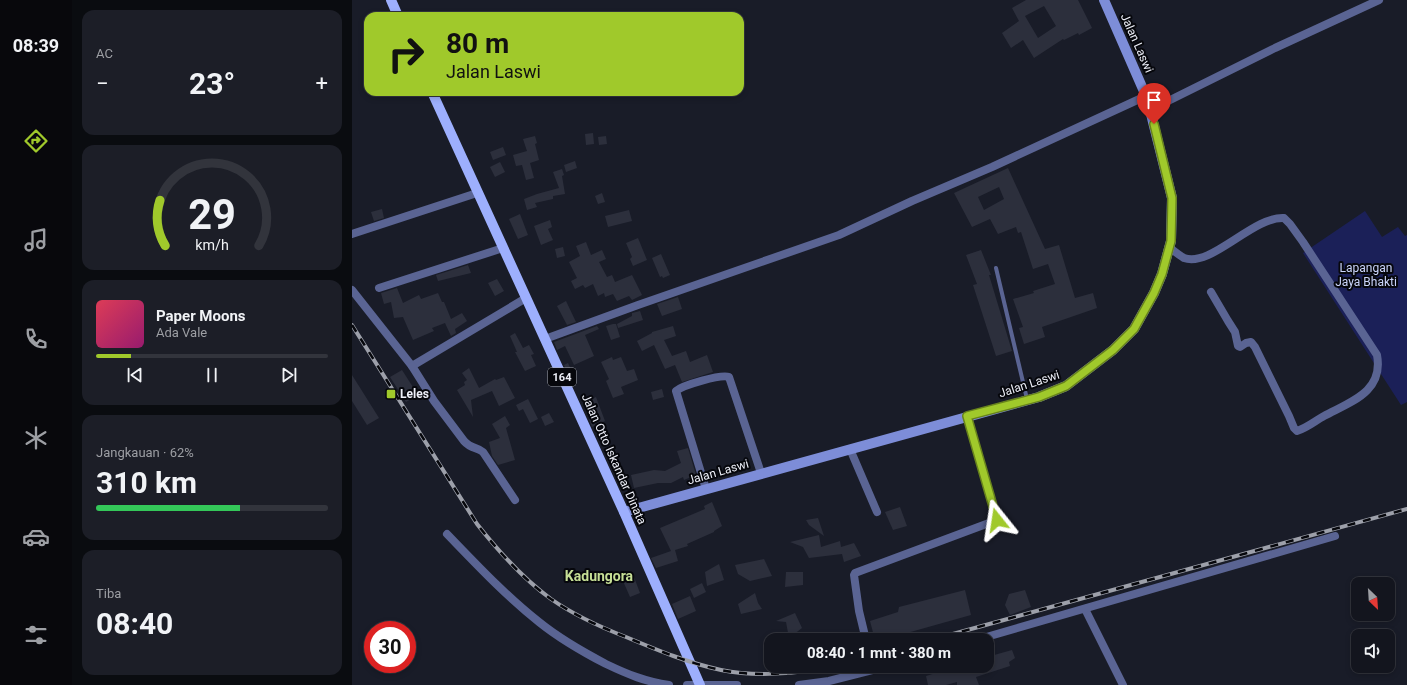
<!DOCTYPE html>
<html lang="id">
<meta charset="utf-8">
<style>
body{margin:0;font-family:Roboto,sans-serif;background:#1c1e27;color:#f1f3f6;height:100vh;display:flex;flex-direction:column;font-size:15px;white-space:nowrap}
*{box-sizing:border-box;margin:0}
p{font-size:13px;color:#9d9fa4}
.icon{flex:none;width:22px;height:22px;fill:none;stroke:currentColor;stroke-width:2;stroke-linecap:round;stroke-linejoin:round}
.map{position:relative;flex:1;overflow:hidden}
.details{display:flex;flex-direction:column;gap:10px;padding:10px;background:#0a0c10;width:280px}
.details>*{flex:none}
.top-card{position:absolute;left:12px;top:12px;width:380px;height:84px;border-radius:12px;box-shadow:0 2px 6px #0003,0 0 0 1px #32343c;background:#a0c92b;color:#111;overflow:hidden}
.needle{width:26px;rotate:155deg}
.tools{position:absolute;left:999px;top:577px;display:grid;gap:8px}
.tools a{display:grid;place-items:center;width:44px;height:44px;border-radius:8px;background:#13151e;box-shadow:0 2px 6px #0003,0 0 0 1px #32343c;font-size:20px}
.speed{position:absolute;left:12px;top:621px;display:flex;gap:8px;font-size:20px;font-weight:700;text-align:center}
.speed>*{display:grid;place-content:center;width:52px;height:52px;border-radius:50%;background:#13151e;box-shadow:0 2px 6px #0003,0 0 0 1px #32343c;line-height:1}
.speed .limit{border:6px solid #d22;background:#fff;color:#111}
.pin{position:absolute;display:grid;place-items:center;width:34px;height:34px;color:#fff;margin:-41px -17px;border-radius:50% 50% 50% 0;rotate:-45deg;box-shadow:0 0 4px #0007}
.pin .icon{rotate:45deg}
.me{position:absolute;width:44px;margin:-22px;rotate:345deg;stroke-linejoin:round;filter:drop-shadow(0 0 3px #0008)}
.turn{display:flex;align-items:center;gap:14px;height:84px;padding:0 16px;font-size:18px}
.turn .icon{width:52px;height:52px;stroke-width:2.5}
.turn b{display:block;font-size:28px;line-height:34px}
.big{font-size:30px;font-weight:700;line-height:1.1}
.details .card{flex:1;display:flex;flex-direction:column;justify-content:center;gap:6px;min-width:0;padding:0 14px;border-radius:12px;background:#1c1e27}
.details .dial{align-items:center;gap:0}
.dial svg{height:104px;overflow:visible;fill:none;stroke:#32343c;stroke-width:7;stroke-linecap:round;text-anchor:middle}
.dial text{fill:#f1f3f6;stroke:none}
.song{display:flex;align-items:center;gap:12px}
.cover{width:48px;height:48px;border-radius:6px;background:linear-gradient(135deg,hsl(350 70% 55%),hsl(320 70% 35%))}
.played{height:4px;border-radius:2px;background:linear-gradient(90deg,#a0c92b 15%,#32343c 15%)}
.keys{display:flex;justify-content:space-around;direction:ltr}
.heat{display:flex;justify-content:space-between;align-items:center;font-size:22px;direction:ltr}
.charge{height:6px;border-radius:3px;background:linear-gradient(90deg,#34c759 62%,#32343c 0)}
.trip{position:absolute;left:412px;top:633px;width:230px;height:40px;border-radius:12px;background:#13151e;box-shadow:0 2px 6px #0003,0 0 0 1px #32343c;font-weight:700;line-height:40px;text-align:center}
main{display:flex;flex:1;min-height:0}
.tab-bar{display:flex;flex-direction:column;width:72px;justify-content:space-around;align-items:center;background:#08080c;color:#9d9fa4}
.tab-bar .icon{width:28px;height:28px}
.tab-bar .on{color:#a0c92b}
.tab-bar b{font-size:18px;color:#f1f3f6}
.map>svg:first-child{display:block}
.green{fill:#1b2058}
.building{fill:#2c2f3c;fill-rule:evenodd}
.lines{fill:none;stroke-linecap:round;stroke-linejoin:round}
.lane{stroke:#5a6493;stroke-width:4}
.street{stroke:#5a6493;stroke-width:8}
.secondary{stroke:#7d8dd8;stroke-width:10}
.primary{stroke:#9daffd;stroke-width:10}
.rail-casing{stroke:#9da0aa;stroke-width:4}
.rail{stroke:#06070c;stroke-width:2.5;stroke-dasharray:8;stroke-linecap:butt}
.route-casing{stroke:#68831c;stroke-width:10}
.route{stroke:#a0c92b;stroke-width:7}
.poi-dot{fill:#a0c92b;stroke:#06070c;stroke-width:1.5}
.labels{text-anchor:middle;stroke-width:4;stroke-linejoin:round;paint-order:stroke}
.shield{fill:#06070c;stroke:#a8aab2;stroke-width:1}
.shield-label{font-size:11px;font-weight:bold;fill:#eef0f9}
.street-label{font-size:12px;fill:#eef0f9;stroke:#06070c}
.park-label{font-size:12px;fill:#cbd5fb;stroke:#06070c}
.poi-label{font-size:12px;font-weight:bold;fill:#eef0f9;stroke:#06070c;text-anchor:start}
.quarter-label{font-size:14px;font-weight:bold;fill:#c6df96;stroke:#06070c}
</style>
<main>
<nav class="tab-bar">
<b>08:39</b>
<svg class="icon on" aria-label="directions" viewBox="0 0 24 24"><path d="M12 3l9 9-9 9-9-9zM9 14v-3h6M13 9l2 2-2 2"/></svg>
<svg class="icon" aria-label="music" viewBox="0 0 24 24"><path d="M9 18V5l10-2v13"/><circle cx="6" cy="18" r="3"/><circle cx="16" cy="16" r="3"/></svg>
<svg class="icon" aria-label="phone" viewBox="0 0 24 24"><path d="M5 4h4l2 5-3 2q2 4 5 5l2-3 5 2v4C11 20 4 13 5 4z"/></svg>
<svg class="icon" aria-label="climate" viewBox="0 0 24 24"><path d="M12 3v18M4 7l16 10M4 17L20 7"/></svg>
<svg class="icon" aria-label="car" viewBox="0 0 24 24"><path d="M5 17H2v-5l4-1 3-4h7l3 4 3 1v5h-3M9 17h6M6 11h13"/><circle cx="7" cy="17" r="2"/><circle cx="17" cy="17" r="2"/></svg>
<svg class="icon" aria-label="filters" viewBox="0 0 24 24"><path d="M4 7h16M4 17h16"/><circle cx="9" cy="7" r="2"/><circle cx="15" cy="17" r="2"/></svg>
</nav>
<section class="details">
<div class="card"><p>AC</p>
<div class="heat"><a>−</a><b class="big">23°</b><a>+</a></div>
</div>
<div class="card dial"><svg viewBox="0 0 100 80">
<path d="M14 69A42 42 0 1 1 86 69"/>
<path d="M14 69A42 42 0 0 1 10 34" stroke="#a0c92b"/>
<text x="50" y="56" font-size="32" font-weight="700">29</text>
<text x="50" y="72" font-size="11">km/h</text>
</svg></div>
<div class="card">
<div class="song"><i class="cover"></i><div><b>Paper Moons</b><p>Ada Vale</p></div></div>
<div class="played"></div>
<div class="keys"><svg class="icon" aria-label="previous" viewBox="0 0 24 24"><path d="M18 5L8 12l10 7zM5 5v14"/></svg><svg class="icon" aria-label="pause" viewBox="0 0 24 24"><path d="M8 5v14M16 5v14"/></svg><svg class="icon" aria-label="next" viewBox="0 0 24 24"><path d="M6 5l10 7-10 7zM19 5v14"/></svg></div>
</div>
<div class="card"><p>Jangkauan · 62%</p><b class="big">310 km</b><div class="charge"></div></div>
<div class="card"><p>Tiba</p><b class="big">08:40</b></div>
</section>
<div class="map">
<svg width="1055" height="685" viewBox="0 0 1055 685">
<rect width="100%" height="100%" fill="#191c28"/>
<!-- green -->
<polygon class="green" points="1013,211 1030,237 1046,227 1053,236 1055,235 1055,402 1049,405 951,253"/>
<!-- building -->
<g class="building">
<path d="M674 0H726L740 28 727 35 726 33 712 40 711 39 682 58 671 40 659 48 650 33 667 21 660 8ZM692 6 704 26 686 38 673 16Z"/>
<polygon points="241,133 242,144 234,145 233,134"/>
<polygon points="183,136 185,143 183,144 187,160 178,163 182,178 174,180 170,165 164,166 161,155 175,151 171,139"/>
<polygon points="254,136 255,144 247,145 246,137"/>
<polygon points="151,147 154,155 141,160 138,152"/>
<polygon points="223,161 225,168 214,172 212,165"/>
<polygon points="148,162 153,172 143,177 138,167"/>
<path d="M656 168 693 249 707 245 723 298 741 293 745 308 690 327 693 337 672 344 667 328 671 327 661 299 682 293 681 291 703 284 696 264 681 269 669 232 666 233 664 227 646 234 638 219 620 227 602 193ZM647 187 652 199 632 210 626 197Z"/>
<polygon points="210,169 212,175 210,176 213,194 201,196 201,199 183,203 185,207 175,210 172,199 185,194 207,188 201,172"/>
<polygon points="250,193 253,202 246,204 243,196"/>
<polygon points="30,209 32,218 22,221 19,212"/>
<polygon points="277,210 280,221 256,227 253,216"/>
<polygon points="168,214 176,235 166,239 157,219"/>
<polygon points="198,220 200,227 196,229 201,240 189,245 182,226"/>
<polygon points="286,238 295,260 281,266 278,259 280,257 274,243"/>
<polygon points="234,242 239,255 250,250 254,259 247,262 255,277 260,275 263,282 280,275 290,295 280,300 277,296 265,301 261,294 253,297 252,293 246,296 241,284 233,288 231,285 223,289 219,281 225,278 217,262 228,256 224,246"/>
<polygon points="211,247 213,256 205,258 203,249"/>
<polygon points="629,250 639,275 637,275 660,351 644,356 621,285 625,284 614,255"/>
<polygon points="309,254 318,275 311,278 310,276 308,277 300,258"/>
<polygon points="116,265 119,273 86,281 84,275"/>
<polygon points="145,279 152,291 143,296 136,283"/>
<polygon points="45,288 51,303 67,295 69,299 86,293 90,302 92,302 99,319 110,313 115,321 103,329 104,333 99,336 93,323 80,328 82,331 61,340 51,317 42,318 39,302 32,304 29,293"/>
<polygon points="326,297 330,309 310,316 305,304"/>
<polygon points="214,301 224,322 215,325 205,306"/>
<polygon points="288,311 291,320 266,328 265,324 280,316 280,313"/>
<polygon points="261,324 264,324 268,337 259,340 254,326"/>
<polygon points="245,326 247,329 233,335 242,356 222,365 213,346 205,350 202,342"/>
<polygon points="321,326 324,336 312,340 320,356 334,351 338,362 355,355 361,372 330,382 323,365 313,369 302,345 290,351 285,341 300,333 300,332"/>
<polygon points="163,333 171,348 177,345 182,354 179,355 184,366 173,371 163,352 165,352 158,336"/>
<polygon points="260,357 261,360 269,357 275,371 282,369 286,380 269,387 272,394 261,398 254,381 257,379 249,362"/>
<polygon points="216,363 223,378 219,380 212,365"/>
<polygon points="117,368 127,388 143,379 144,380 152,377 163,398 147,406 140,391 119,400 121,417 105,390 113,385 112,382 115,380 110,373"/>
<polygon points="50,370 66,395 54,402 38,377"/>
<polygon points="0,375 27,418 15,425 0,401"/>
<polygon points="310,389 312,397 301,400 299,392"/>
<polygon points="244,397 253,421 240,427 237,419 240,418 234,402"/>
<polygon points="176,399 186,419 178,423 171,409 167,411 164,405"/>
<polygon points="197,413 202,422 193,426 189,417"/>
<polygon points="153,416 158,425 154,428 163,460 146,465 140,456 137,442 148,438 140,424"/>
<polygon points="336,448 344,475 332,480 331,477 319,483 306,483 282,488 279,475 302,470 313,471 329,463 325,451"/>
<polygon points="360,502 370,526 362,531 362,532 335,544 336,546 323,550 326,561 304,568 299,558 319,551 308,528 353,509 352,506"/>
<polygon points="548,507 555,526 541,530 533,512"/>
<polygon points="466,518 472,536 457,525 454,520"/>
<polygon points="467,535 469,547 488,541 489,547 502,543 509,556 492,562 490,554 457,558 451,547 438,542"/>
<polygon points="412,559 420,576 398,581 386,574 383,565"/>
<polygon points="367,564 372,580 355,586 353,572"/>
<polygon points="434,572 451,572 451,585 433,587"/>
<polygon points="282,577 288,593 278,597 271,581"/>
<polygon points="350,583 354,592 342,598 338,589"/>
<polygon points="613,590 619,615 530,640 523,640 518,621 546,612 547,607"/>
<polygon points="673,590 679,607 658,615 653,605 657,594"/>
<polygon points="403,593 406,603 410,609 389,614 386,604"/>
<polygon points="338,596 344,611 326,619 320,604"/>
<polygon points="443,613 450,628 437,638 434,622 424,621"/>
<polygon points="660,650 663,658 657,662 658,666 624,677 627,685 605,685 605,682 594,685 576,685 574,676 606,666 635,666 635,657"/>
</g>
<g class="lines">
<!-- lane -->
<polyline class="lane" points="644,268 675,399"/>
<!-- street -->
<g class="street">
<polyline points="798,110 923,48 1027,0"/>
<polyline points="0,234 125,193"/>
<path d="M817 247C822 251 827 255 832 258 859 268 901 216 932 218L938 224 951 242 1025 355C1032 392 998 402 972 416 963 421 955 428 945 431L942 428 937 416 903 347 899 342 894 343 888 347 886 346 883 332 876 321 859 292"/>
<polyline points="27,288 151,248"/>
<polyline points="0,290 60,366 174,298"/>
<polyline points="193,339 286,305 487,235 560,201 640,167 794,96"/>
<path d="M60 366 82 401 112 441C119 449 125 447 131 452L163 500"/>
<polyline points="498,449 525,512"/>
<path d="M354 489 324 391C331 385 369 374 377 377L409 473"/>
<path d="M95 534C125 565 154 596 187 622 208 639 231 652 254 664 275 674 294 682 317 685"/>
<polyline points="733,609 771,685"/>
<polyline points="514,640 507,611 502,575 503,573 645,520 615,417"/>
<polyline points="624,640 983,536"/>
<polyline points="335,685 385,685"/>
<polyline points="447,685 477,681 536,666"/>
</g>
<!-- secondary -->
<polyline class="secondary" points="272,512 687,397 714,386 761,350 782,329 802,293 810,274 819,241 820,198 798,110 794,96 752,0"/>
<!-- primary -->
<g class="primary">
<polyline points="39,0 46,16"/>
<polyline points="80,92 272,512 348,685"/>
</g>
<!-- rail casing -->
<g class="rail-casing">
<g id="rail">
<path d="M0 325 125 524C147 552 170 578 199 599 222 615 248 627 274 637 305 650 336 663 369 670 403 677 446 674 480 666"/>
<polyline points="579,640 1055,509"/>
</g>
</g>
<!-- rail -->
<use href="#rail" class="rail"/>
</g>
<g class="lines">
<!-- route casing -->
<g class="route-casing">
<polyline id="route" points="645,520 615,416 687,397 714,386 761,350 782,329 802,293 810,274 819,241 820,198 802,124"/>
</g>
<!-- route -->
<use href="#route" class="route"/>
</g>
<!-- markers -->
<rect class="poi-dot" x="34" y="389" width="10" height="10" rx="2"/>
<g class="labels">
<!-- shield labels -->
<rect class="shield" x="196" y="368" width="28" height="18" rx="3"/>
<g class="shield-label">
<text x="210" y="381">164</text>
</g>
<!-- street labels -->
<g class="street-label">
<text transform="translate(785 43) rotate(66)" y="4">Jalan Laswi</text>
<text transform="translate(677 384) rotate(-18)" y="4">Jalan Laswi</text>
<text transform="translate(262 459) rotate(66)" y="4">Jalan Otto Iskandar Dinata</text>
<text transform="translate(366 472) rotate(-16)" y="4">Jalan Laswi</text>
</g>
<!-- park labels -->
<g class="park-label">
<text x="1014" y="272">Lapangan<tspan x="1014" dy="14">Jaya Bhakti</tspan></text>
</g>
<!-- poi labels -->
<g class="poi-label">
<text x="48" y="398">Leles</text>
</g>
<!-- quarter labels -->
<g class="quarter-label">
<text x="247" y="581">Kadungora</text>
</g>
</g>
</svg>
<div class="tools">
<a><svg class="needle" viewBox="-14 -14 28 28"><path d="M0-13l5 13h-10z" fill="#e53935"/><path d="M0 13l5-13h-10z" fill="#9d9fa4"/></svg></a>
<a><svg class="icon" aria-label="sound" viewBox="0 0 24 24"><path d="M4 9h4l5-4v14l-5-4H4zM17 9q2 3 0 6"/></svg></a>
</div>
<div class="speed"><div class="limit">30</div></div>
<div class="pin" style="left:802px;top:124px;background:#d93025"><svg class="icon" aria-label="arrive" viewBox="0 0 24 24"><path d="M6 21V4h12l-3 4 3 4H6"/></svg></div>
<svg class="me" style="left:645px;top:520px" viewBox="-20 -20 40 40"><path d="M0-17L14 15 0 8-14 15z" fill="#a0c92b" stroke="#fff" stroke-width="4"/></svg>
<div class="trip">08:40 · 1 mnt · 380 m</div>
<div class="top-card">
<div class="turn"><svg class="icon" aria-label="right" viewBox="0 0 24 24"><path d="M7 20v-9h11M14 6l5 5-5 5"/></svg><div><b>80 m</b>Jalan Laswi</div></div>
</div>
</div>
</main>
